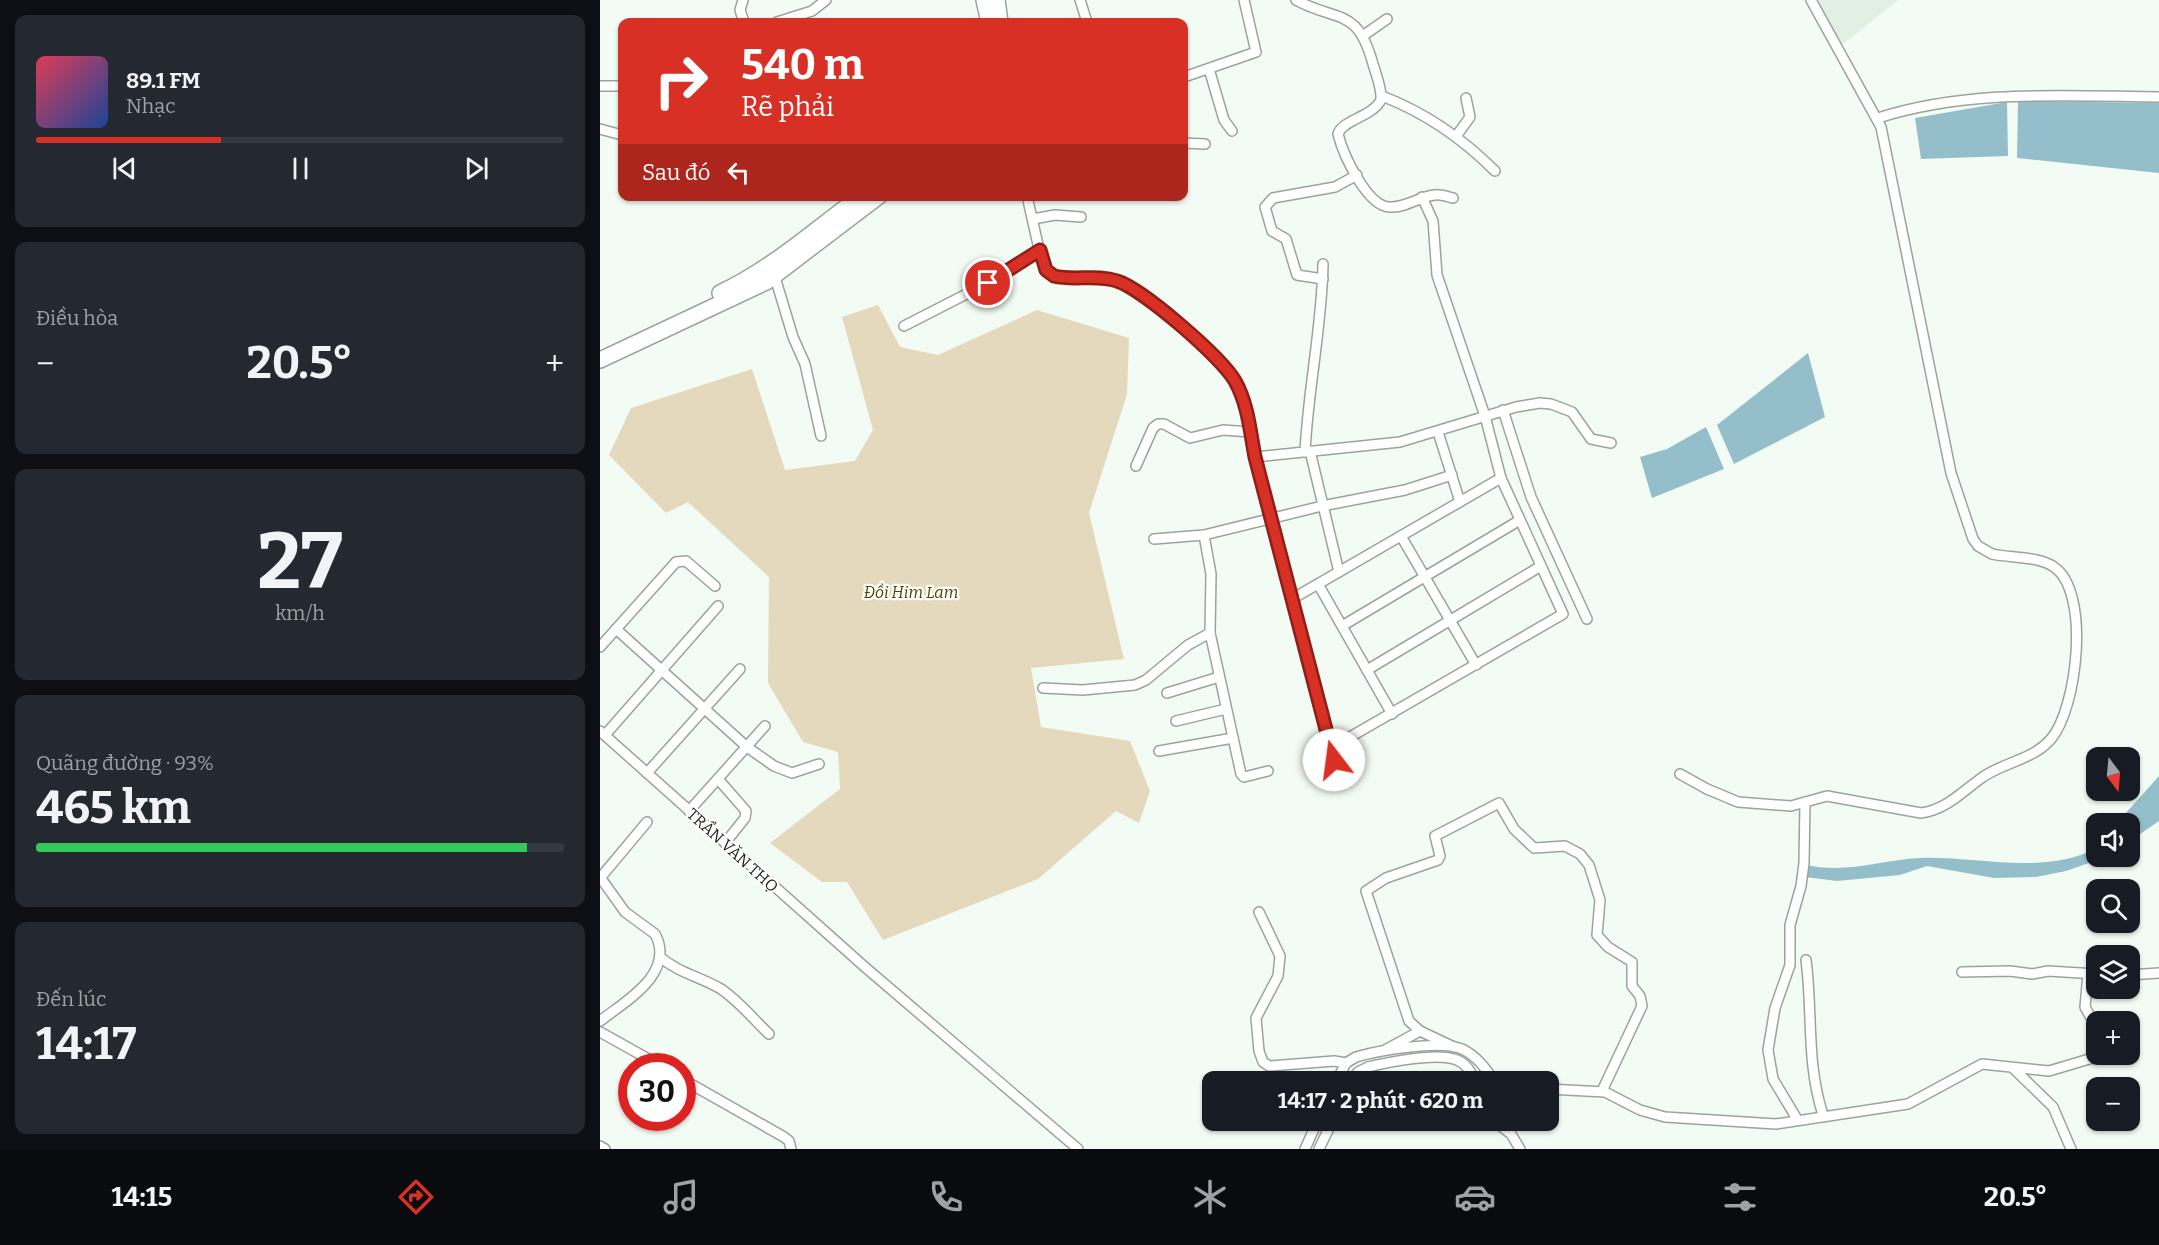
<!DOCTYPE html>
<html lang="vi">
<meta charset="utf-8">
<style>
body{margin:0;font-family:Bitter,serif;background:#242831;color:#f1f3f6;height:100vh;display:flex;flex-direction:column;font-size:22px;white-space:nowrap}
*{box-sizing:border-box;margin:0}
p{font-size:20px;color:#9ea1a6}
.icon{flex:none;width:33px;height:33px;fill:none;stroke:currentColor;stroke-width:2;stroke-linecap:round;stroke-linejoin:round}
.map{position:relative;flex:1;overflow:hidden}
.sheet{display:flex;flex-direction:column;gap:15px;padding:15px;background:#0d0f14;width:600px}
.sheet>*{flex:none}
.guide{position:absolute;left:18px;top:18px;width:570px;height:183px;border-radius:12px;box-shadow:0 2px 4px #0004;background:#d93025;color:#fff;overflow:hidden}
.needle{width:39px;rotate:164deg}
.buttons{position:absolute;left:1486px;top:747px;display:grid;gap:12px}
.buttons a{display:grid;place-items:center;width:54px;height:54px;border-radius:12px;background:#171b24;box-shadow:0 2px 4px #0004;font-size:30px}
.speed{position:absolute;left:18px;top:1053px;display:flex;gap:12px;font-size:30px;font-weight:700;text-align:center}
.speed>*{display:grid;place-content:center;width:78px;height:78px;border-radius:50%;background:#171b24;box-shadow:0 2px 4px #0004;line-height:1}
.speed .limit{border:9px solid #d22;background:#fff;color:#111}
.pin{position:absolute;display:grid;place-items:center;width:51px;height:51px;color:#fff;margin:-26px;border:3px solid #fff;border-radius:50%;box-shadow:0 2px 6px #0007}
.me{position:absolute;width:66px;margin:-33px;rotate:345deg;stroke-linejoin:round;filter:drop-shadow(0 0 4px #0008)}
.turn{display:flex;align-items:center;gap:21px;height:126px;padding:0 24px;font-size:27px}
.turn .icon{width:78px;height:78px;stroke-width:2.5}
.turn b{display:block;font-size:42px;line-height:51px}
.then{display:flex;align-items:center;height:57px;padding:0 24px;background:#0003;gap:12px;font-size:22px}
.big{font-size:45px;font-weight:700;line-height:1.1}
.sheet .card{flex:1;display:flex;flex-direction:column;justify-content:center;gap:9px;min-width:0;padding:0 21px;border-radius:12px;background:#242831}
.sheet .dial{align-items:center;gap:0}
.dial b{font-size:78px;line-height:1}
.song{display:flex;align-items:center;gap:18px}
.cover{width:72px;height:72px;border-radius:9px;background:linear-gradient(135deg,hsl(350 70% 55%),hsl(220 70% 35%))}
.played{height:6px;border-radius:3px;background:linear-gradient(90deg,#d93025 35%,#363941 35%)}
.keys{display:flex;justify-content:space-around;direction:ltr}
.heat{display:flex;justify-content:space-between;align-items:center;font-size:33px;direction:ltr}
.charge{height:9px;border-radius:4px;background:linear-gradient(90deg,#34c759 93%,#363941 0)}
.trip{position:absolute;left:602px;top:1071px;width:357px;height:60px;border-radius:12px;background:#171b24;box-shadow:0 2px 4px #0004;font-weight:700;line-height:60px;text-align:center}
.menu{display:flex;height:96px;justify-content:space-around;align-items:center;background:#090b0e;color:#9ea1a6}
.menu .icon{width:42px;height:42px}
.menu .current{color:#d93025}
.menu b{font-size:27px;color:#f1f3f6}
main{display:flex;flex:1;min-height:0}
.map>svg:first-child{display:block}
.built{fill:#e0f0e3}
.green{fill:#e4d8bd}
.water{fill:#94bfca}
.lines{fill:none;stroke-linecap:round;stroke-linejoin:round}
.minor-casing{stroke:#9ba39d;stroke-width:12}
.trunk-casing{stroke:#9ba39d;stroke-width:18}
.minor{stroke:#fff;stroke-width:9}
.trunk{stroke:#fff;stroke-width:15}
.route-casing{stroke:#8d1f18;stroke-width:15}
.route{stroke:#d93025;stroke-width:10}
.labels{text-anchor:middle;stroke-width:4.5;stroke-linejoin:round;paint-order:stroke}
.park-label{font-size:16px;font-style:italic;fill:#554000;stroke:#fff}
.street-label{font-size:16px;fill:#1e211e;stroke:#fff}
</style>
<main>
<section class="sheet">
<div class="card">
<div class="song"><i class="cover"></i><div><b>89.1 FM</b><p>Nhạc</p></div></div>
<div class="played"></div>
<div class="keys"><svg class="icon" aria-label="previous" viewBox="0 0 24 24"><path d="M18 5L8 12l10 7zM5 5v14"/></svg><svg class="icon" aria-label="pause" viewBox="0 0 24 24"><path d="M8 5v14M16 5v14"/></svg><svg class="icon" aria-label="next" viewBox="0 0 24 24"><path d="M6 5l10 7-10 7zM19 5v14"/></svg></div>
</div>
<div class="card"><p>Điều hòa</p>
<div class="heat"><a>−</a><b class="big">20.5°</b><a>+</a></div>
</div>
<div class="card dial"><b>27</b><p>km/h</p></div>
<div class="card"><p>Quãng đường · 93%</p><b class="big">465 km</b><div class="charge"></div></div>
<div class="card"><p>Đến lúc</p><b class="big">14:17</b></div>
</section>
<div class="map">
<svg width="1559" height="1149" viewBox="0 0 1559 1149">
<rect width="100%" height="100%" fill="#f3fcf4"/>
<!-- built -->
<polygon class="built" points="1209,0 1298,0 1238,48"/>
<!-- green -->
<polygon class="green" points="278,305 300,347 338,355 437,310 529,338 527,394 489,513 524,659 431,668 441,727 530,741 550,791 539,823 516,811 438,879 283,940 247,882 222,882 170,843 240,789 238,752 203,742 168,683 169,577 88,502 66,513 9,455 31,408 152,369 185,470 255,461 273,430 242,317"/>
<!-- water -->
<g class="water">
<polygon points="1418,101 1559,103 1559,173 1417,158"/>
<polygon points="1407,102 1408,156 1321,159 1315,118"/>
<polygon points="1208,353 1225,417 1134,464 1117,425"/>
<polygon points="1106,427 1124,469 1052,498 1040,457 1067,449"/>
<polygon points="1559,776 1559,821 1530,841 1530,824 1517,823"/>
<path d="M1497 848V856L1506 857 1466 871 1436 877 1394 878 1327 866 1300 875 1237 881 1205 877 1206 865C1246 874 1281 860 1320 858 1378 856 1442 876 1497 848Z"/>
</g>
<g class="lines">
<!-- minor casing -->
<g class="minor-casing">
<g id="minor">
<polyline points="143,0 140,10 144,22"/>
<polyline points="480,0 487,22"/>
<path d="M696 0C738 23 757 6 773 64 776 75 782 88 781 100 772 117 742 120 738 134 743 154 767 207 790 207 806 208 820 196 835 195 841 194 848 197 853 198"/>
<polyline points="177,22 212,11 226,0"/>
<polyline points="764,35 787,19"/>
<polyline points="609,69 624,120 632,131"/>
<polyline points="584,77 656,52 644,0"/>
<polyline points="0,86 22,86"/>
<path d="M782 96C826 113 861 137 895 171"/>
<path d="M1278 118C1368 89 1465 96 1559 97"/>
<polyline points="0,129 22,135"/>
<polyline points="857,135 870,117 866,98"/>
<polyline points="584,143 605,144"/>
<path d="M427 196 441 258 449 273C468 285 495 274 517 281 545 289 621 356 635 381 648 404 650 431 655 457L734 760"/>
<polyline points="433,219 455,215 481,217"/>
<polyline points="174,274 193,337 205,364 221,436"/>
<polyline points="723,279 697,275 686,239 672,231 665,207 673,198 735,187 757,175"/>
<polyline points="304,326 388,283 440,250"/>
<polyline points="903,410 931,497 987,619"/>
<polyline points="838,432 860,502"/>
<polyline points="710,451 739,572"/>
<path d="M705 452C708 389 722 327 723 264"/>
<polyline points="655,457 800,442 916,407 940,403 951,404 972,412 991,439 1011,443"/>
<polyline points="536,466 553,428 558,424 564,424 590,438 623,430 650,432"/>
<polyline points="801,536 876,665"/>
<polyline points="554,539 604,535"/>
<polyline points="718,584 792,714"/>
<polyline points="692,599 901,478"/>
<polyline points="742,626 920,520"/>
<polyline points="16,629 147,747 174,766 192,773 219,764"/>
<polyline points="0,647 76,562 86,561 115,586"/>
<polyline points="767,670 941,566"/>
<polyline points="443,688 483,690 535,685 546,680 588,645 610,633"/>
<polyline points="567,693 619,677"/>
<polyline points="576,721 626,709"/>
<polyline points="0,731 266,968 478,1149"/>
<polyline points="5,735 118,606"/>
<polyline points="731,748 963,614 901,478 885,416 837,275 833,221 822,197"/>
<polyline points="559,751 633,738"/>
<polyline points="668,771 644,777 641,774 610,633 611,574 604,535 722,506 805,490 852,475"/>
<polyline points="47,773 140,669"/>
<path d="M1080 774 1107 789 1138 802 1191 806 1227 796 1321 813C1345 810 1361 793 1380 779 1402 762 1432 761 1451 739 1477 709 1491 592 1454 567 1439 556 1410 558 1392 554L1378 546 1373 539 1351 473 1281 127 1211 0"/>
<polyline points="118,779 146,811 145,818 125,843"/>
<polyline points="89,811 165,726"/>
<path d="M0 877 25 912 55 934C76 973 26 1001 0 1021"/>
<polyline points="1,877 47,822"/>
<polyline points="659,912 680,956 678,976 656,1018 659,1051 663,1062 669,1066 734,1061 746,1063"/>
<path d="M60 957C79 973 101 977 121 989 139 1001 154 1020 169 1034"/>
<path d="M1206 960C1213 1014 1206 1062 1223 1115"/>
<polyline points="1362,972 1410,971 1432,974 1448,971 1497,974"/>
<polyline points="1488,974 1485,1007 1490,1016 1502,1022"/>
<polyline points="1530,975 1559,973"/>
<polyline points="0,1032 61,1066"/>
<polyline points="854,1047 820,1031 809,1021 766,891 786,878 838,860 840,856 835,836 899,803 914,829 934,848 965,846 980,854 989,865 1000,900 997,935 1008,947 1032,962 1032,986 1040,996 1042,1006 1002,1091"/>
<polyline points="785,1050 820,1031"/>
<polyline points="1413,1068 1453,1107 1471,1149"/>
<polyline points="82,1079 184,1137 189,1141 191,1149"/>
<path d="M736 1082 746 1063 756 1057C780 1050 840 1040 862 1049 877 1056 886 1069 895 1082"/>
<path d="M750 1082 758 1072 768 1067C789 1062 838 1052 857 1060 867 1064 871 1072 875 1082"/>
<polyline points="948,1089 1005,1092 1040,1110 1065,1117 1176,1124 1308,1104 1382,1064 1449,1071 1506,1054"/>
<polyline points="1197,1119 1173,1079 1168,1050 1175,1008 1190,965 1190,925 1201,886 1204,863 1205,802"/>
<polyline points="893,1120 911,1134 920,1149"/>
<polyline points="0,1146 5,1149"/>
<polyline points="705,1149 718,1120"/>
<polyline points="719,1149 733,1120"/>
</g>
</g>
<!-- trunk casing -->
<g class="trunk-casing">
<g id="trunk">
<polyline points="384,0 389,22"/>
<polyline points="397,0 400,22"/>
<path d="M120 293C173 268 214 230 261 196"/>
<polyline points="0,360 166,282 279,196"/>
</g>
</g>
<!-- minor -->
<use href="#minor" class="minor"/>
<!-- trunk -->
<use href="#trunk" class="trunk"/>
</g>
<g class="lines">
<!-- route casing -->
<g class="route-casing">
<path id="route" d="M388 283 440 250 446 270 454 276C474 281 497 274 517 281 543 289 622 358 635 381 648 404 650 431 655 457L734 760"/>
</g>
<!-- route -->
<use href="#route" class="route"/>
</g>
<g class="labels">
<!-- park labels -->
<g class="park-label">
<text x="311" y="598">Đồi Him Lam</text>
</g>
<!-- street labels -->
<g class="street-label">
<text transform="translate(133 850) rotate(42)" y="6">TRẦN VĂN THỌ</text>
</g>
</g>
</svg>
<div class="buttons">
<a><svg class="needle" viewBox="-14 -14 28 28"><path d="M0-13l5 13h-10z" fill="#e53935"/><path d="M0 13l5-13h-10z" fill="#9ea1a6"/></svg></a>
<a><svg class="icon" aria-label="sound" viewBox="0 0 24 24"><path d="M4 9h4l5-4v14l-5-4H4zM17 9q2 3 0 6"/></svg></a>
<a><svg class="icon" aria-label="search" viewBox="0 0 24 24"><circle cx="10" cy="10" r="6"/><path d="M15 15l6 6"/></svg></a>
<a><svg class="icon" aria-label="layers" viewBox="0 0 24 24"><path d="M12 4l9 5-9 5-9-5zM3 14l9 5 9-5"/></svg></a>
<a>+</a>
<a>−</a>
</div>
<div class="speed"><div class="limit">30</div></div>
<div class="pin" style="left:388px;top:283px;background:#d93025"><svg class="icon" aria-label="arrive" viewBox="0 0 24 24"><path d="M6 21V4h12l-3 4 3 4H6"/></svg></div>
<svg class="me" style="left:734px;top:760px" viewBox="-20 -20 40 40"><circle r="19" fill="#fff"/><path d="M0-13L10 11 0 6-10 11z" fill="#d93025"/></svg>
<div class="trip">14:17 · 2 phút · 620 m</div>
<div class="guide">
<div class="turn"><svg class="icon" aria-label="right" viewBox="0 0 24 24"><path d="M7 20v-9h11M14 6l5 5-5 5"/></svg><div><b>540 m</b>Rẽ phải</div></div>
<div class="then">Sau đó<svg class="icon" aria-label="left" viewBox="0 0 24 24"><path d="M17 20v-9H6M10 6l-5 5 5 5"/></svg></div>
</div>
</div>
</main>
<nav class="menu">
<b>14:15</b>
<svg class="icon current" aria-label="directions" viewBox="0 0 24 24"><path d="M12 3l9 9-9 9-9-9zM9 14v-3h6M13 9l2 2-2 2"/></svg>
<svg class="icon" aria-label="music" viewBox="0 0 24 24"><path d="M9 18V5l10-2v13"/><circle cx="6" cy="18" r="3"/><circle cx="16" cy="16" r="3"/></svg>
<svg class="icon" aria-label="phone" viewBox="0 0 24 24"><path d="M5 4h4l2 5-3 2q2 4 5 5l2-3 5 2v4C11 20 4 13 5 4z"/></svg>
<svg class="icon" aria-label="climate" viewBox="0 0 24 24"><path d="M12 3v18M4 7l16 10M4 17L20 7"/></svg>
<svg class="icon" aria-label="car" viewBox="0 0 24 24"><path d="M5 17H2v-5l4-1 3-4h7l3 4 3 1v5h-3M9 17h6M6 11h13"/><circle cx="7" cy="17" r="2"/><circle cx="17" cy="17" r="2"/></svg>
<svg class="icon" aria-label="filters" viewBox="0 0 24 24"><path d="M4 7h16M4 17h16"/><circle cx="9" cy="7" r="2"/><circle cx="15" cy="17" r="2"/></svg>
<b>20.5°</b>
</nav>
